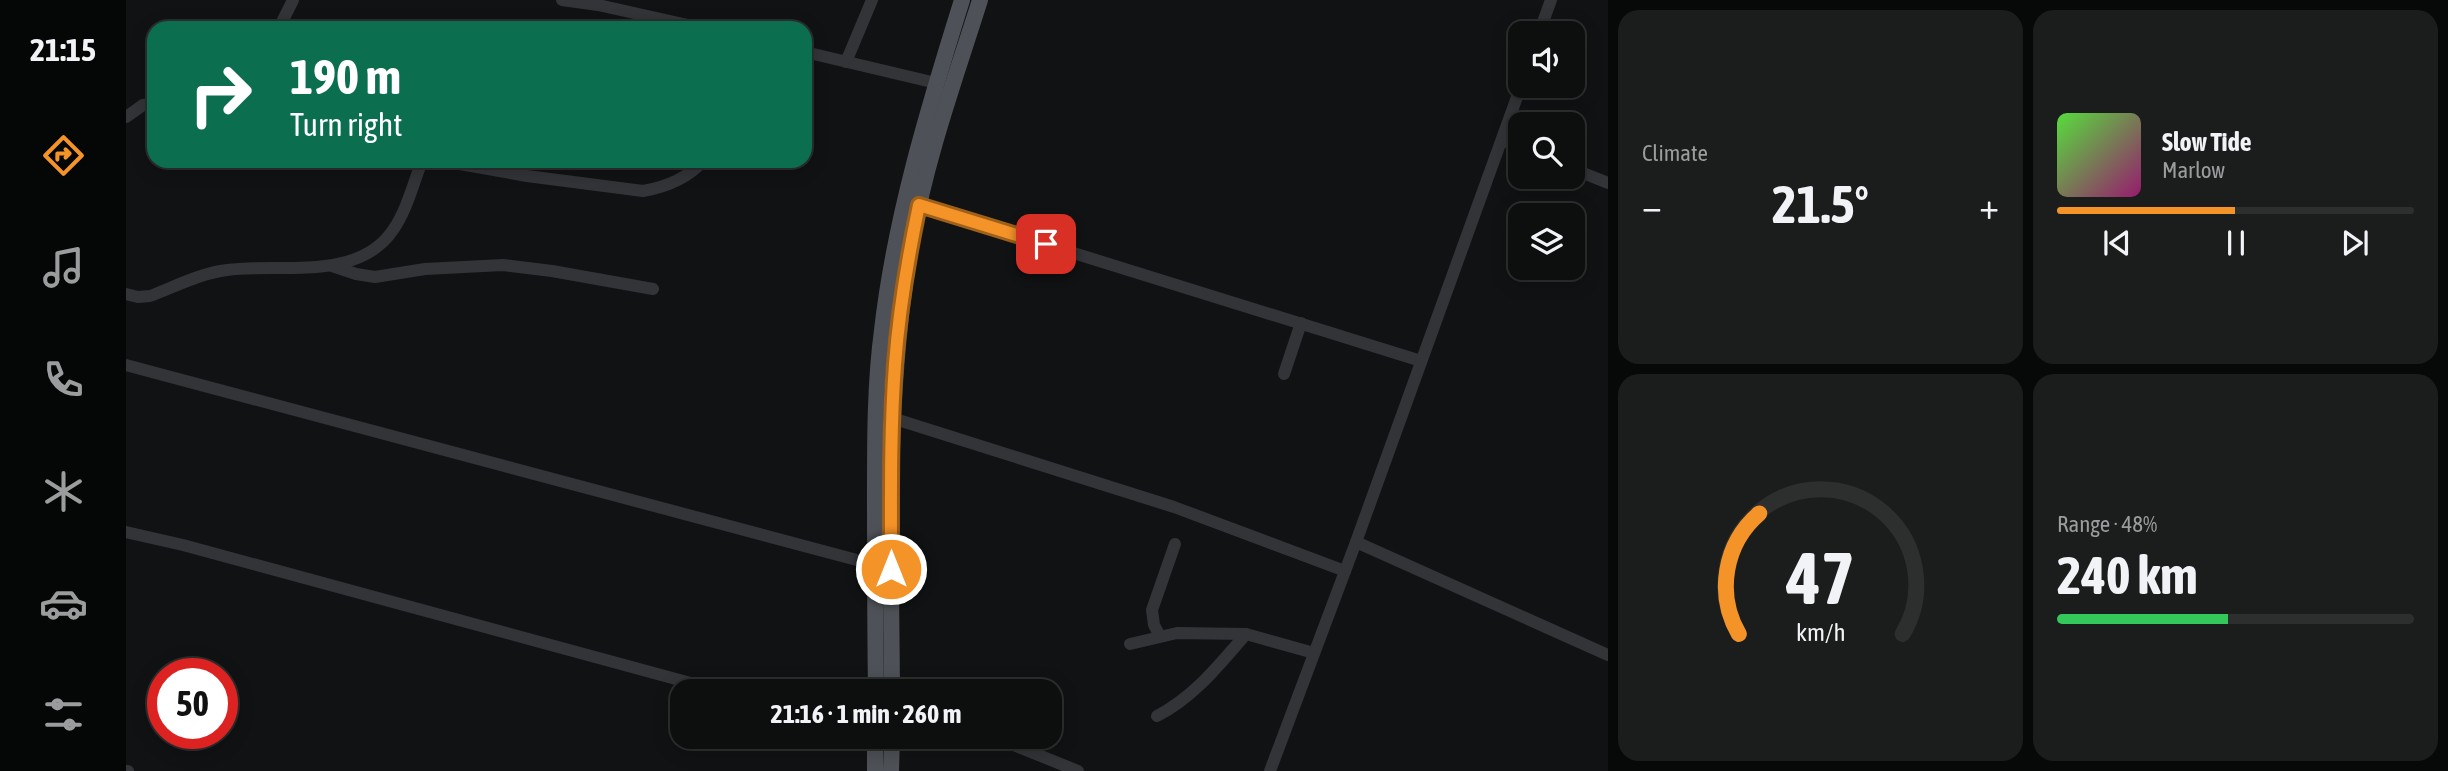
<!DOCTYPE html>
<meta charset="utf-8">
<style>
body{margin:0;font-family:"Asap Condensed",sans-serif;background:#1b1c1c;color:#f1f3f6;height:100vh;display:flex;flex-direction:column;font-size:26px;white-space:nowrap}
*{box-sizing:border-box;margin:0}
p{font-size:23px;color:#9a9c9e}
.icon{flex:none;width:38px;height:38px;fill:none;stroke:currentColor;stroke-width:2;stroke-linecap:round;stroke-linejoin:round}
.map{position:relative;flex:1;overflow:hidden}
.side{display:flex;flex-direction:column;gap:10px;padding:10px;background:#070808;width:840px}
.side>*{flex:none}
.hud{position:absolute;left:21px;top:21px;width:665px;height:147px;border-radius:21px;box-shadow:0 4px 18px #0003,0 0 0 2px #2d2e2e;background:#0b6e4f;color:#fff;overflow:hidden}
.buttons{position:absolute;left:1382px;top:21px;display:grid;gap:14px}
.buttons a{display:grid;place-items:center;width:77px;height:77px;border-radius:14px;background:#0d0e0e;box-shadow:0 4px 18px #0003,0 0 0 2px #2d2e2e;font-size:35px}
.speed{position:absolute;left:21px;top:658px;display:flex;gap:14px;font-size:35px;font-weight:700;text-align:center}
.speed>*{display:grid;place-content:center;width:91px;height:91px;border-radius:50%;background:#0d0e0e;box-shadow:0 4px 18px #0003,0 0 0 2px #2d2e2e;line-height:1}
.speed .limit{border:10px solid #d22;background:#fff;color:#111}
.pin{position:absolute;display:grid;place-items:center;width:60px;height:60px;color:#fff;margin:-30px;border-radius:14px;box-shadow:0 4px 10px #0006}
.me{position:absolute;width:77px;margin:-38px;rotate:0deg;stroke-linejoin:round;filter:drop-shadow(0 0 5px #0008)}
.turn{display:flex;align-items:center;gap:24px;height:147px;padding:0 28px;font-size:32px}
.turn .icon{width:91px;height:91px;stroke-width:2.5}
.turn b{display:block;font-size:49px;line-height:60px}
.big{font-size:52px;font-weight:700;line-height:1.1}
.side .card{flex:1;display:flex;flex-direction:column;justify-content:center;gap:10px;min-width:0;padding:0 24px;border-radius:21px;background:#1b1c1c}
.side .dial{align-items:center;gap:0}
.dial svg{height:182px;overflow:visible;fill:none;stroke:#2d2e2e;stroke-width:7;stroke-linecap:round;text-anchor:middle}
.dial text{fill:#f1f3f6;stroke:none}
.song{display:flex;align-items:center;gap:21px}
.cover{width:84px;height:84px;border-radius:10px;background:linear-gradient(135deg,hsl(110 70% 55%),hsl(320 70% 35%))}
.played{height:7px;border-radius:4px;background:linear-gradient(90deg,#f49328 50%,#2d2e2e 50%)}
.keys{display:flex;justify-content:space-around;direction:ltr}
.heat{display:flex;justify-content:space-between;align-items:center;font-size:38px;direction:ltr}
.charge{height:10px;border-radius:5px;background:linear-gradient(90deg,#34c759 48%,#2d2e2e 0)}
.side .tiles{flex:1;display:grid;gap:10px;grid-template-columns:repeat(2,1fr)}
.trip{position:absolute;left:544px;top:679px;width:392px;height:70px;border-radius:21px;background:#0d0e0e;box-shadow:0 4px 18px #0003,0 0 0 2px #2d2e2e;font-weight:700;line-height:70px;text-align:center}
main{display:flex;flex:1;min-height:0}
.tabs{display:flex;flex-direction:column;width:126px;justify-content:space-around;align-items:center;background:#050606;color:#9a9c9e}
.tabs .icon{width:49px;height:49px}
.tabs .active{color:#f49328}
.tabs b{font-size:32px;color:#f1f3f6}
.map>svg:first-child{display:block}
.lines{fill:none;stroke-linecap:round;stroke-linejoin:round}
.minor{stroke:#323438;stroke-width:12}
.major{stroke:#4e5157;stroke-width:16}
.route-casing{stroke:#9f601a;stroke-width:18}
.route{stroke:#f49328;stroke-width:12}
</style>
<main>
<nav class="tabs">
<b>21:15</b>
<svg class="icon active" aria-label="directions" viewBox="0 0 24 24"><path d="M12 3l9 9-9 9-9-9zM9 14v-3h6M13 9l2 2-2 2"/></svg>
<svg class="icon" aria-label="music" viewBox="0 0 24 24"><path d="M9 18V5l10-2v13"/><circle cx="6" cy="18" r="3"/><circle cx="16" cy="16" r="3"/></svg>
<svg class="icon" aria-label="phone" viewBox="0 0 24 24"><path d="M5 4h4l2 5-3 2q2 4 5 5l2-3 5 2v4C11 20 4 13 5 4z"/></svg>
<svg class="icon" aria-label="climate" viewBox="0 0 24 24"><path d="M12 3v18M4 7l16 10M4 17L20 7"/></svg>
<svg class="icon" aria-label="car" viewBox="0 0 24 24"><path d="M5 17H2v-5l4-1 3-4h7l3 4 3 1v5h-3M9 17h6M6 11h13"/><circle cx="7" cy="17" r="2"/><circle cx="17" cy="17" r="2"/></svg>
<svg class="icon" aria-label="filters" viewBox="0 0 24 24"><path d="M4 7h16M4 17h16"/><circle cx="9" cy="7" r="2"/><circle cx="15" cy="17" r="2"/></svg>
</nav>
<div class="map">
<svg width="1482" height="771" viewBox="0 0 1482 771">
<rect width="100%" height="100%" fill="#111213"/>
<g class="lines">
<!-- minor -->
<g class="minor">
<polyline points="436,0 472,5 575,28"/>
<polyline points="153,28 167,0"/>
<polyline points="1413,33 1425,0"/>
<polyline points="679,52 810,83"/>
<polyline points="720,62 746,0"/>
<polyline points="0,117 17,105 28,104"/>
<polyline points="1376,140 1395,147"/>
<path d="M317 161 401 176 517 191C540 187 561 179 577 161"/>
<polyline points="1447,169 1482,183"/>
<polyline points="793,205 1295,361"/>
<polyline points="206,266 230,274 249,277 299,269 377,265 426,271 527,289"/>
<path d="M0 294 12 297 24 296C48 287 75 273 101 270 153 263 232 282 267 230 281 210 287 184 296 161"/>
<polyline points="0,365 757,567"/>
<polyline points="1158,374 1175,323"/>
<polyline points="766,418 1048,507 1219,571"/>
<polyline points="0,532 57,545 594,691"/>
<polyline points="1230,542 1482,655"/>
<polyline points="1034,636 1028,625 1026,610 1049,544"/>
<polyline points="1004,644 1051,633 1120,634 1188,653"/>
<path d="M1031 716C1068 697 1093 665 1120 634"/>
<polyline points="868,737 952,771"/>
<polyline points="0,771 2,771"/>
<polyline points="1144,771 1230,542 1395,86"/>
</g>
<!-- major -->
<g class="major">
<path d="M750 691C749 624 749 557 749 489 749 436 749 383 756 330 769 217 802 109 836 0"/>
<path d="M766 691C765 540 759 390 786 240 800 159 829 79 854 0"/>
<polyline points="749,771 749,737"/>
<polyline points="765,771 766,737"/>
</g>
</g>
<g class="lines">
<!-- route casing -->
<g class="route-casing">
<path id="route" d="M765 569C765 500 764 432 769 364 773 311 782 257 793 205L920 244"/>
</g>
<!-- route -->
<use href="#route" class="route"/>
</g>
</svg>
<div class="buttons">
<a><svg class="icon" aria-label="sound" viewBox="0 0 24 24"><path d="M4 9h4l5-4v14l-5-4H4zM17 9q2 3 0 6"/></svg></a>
<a><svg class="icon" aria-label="search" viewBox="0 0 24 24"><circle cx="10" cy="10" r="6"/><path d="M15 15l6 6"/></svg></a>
<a><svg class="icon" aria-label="layers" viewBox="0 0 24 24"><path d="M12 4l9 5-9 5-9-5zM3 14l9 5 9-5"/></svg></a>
</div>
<div class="speed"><div class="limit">50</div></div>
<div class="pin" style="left:920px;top:244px;background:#d93025"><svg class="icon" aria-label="arrive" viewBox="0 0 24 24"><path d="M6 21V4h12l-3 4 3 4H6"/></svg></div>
<svg class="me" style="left:765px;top:569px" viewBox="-20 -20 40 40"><circle r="17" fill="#f49328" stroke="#fff" stroke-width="3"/><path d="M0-11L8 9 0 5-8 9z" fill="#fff"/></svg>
<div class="trip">21:16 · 1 min · 260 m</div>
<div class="hud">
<div class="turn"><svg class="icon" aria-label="right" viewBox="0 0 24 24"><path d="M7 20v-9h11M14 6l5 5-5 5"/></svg><div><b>190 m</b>Turn right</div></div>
</div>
</div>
<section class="side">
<div class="tiles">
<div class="card"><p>Climate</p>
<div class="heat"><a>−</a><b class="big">21.5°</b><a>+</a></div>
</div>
<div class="card">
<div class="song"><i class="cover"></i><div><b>Slow Tide</b><p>Marlow</p></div></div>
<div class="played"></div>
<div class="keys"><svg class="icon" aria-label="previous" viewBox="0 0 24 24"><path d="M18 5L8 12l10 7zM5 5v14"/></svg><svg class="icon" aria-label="pause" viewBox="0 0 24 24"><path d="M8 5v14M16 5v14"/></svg><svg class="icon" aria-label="next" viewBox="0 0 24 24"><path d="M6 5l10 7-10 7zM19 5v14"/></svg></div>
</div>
<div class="card dial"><svg viewBox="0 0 100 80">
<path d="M14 69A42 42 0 1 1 86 69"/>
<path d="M14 69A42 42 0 0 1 23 16" stroke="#f49328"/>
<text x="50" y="56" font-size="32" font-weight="700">47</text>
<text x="50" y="72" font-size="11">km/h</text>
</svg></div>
<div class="card"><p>Range · 48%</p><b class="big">240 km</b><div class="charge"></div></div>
</div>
</section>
</main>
